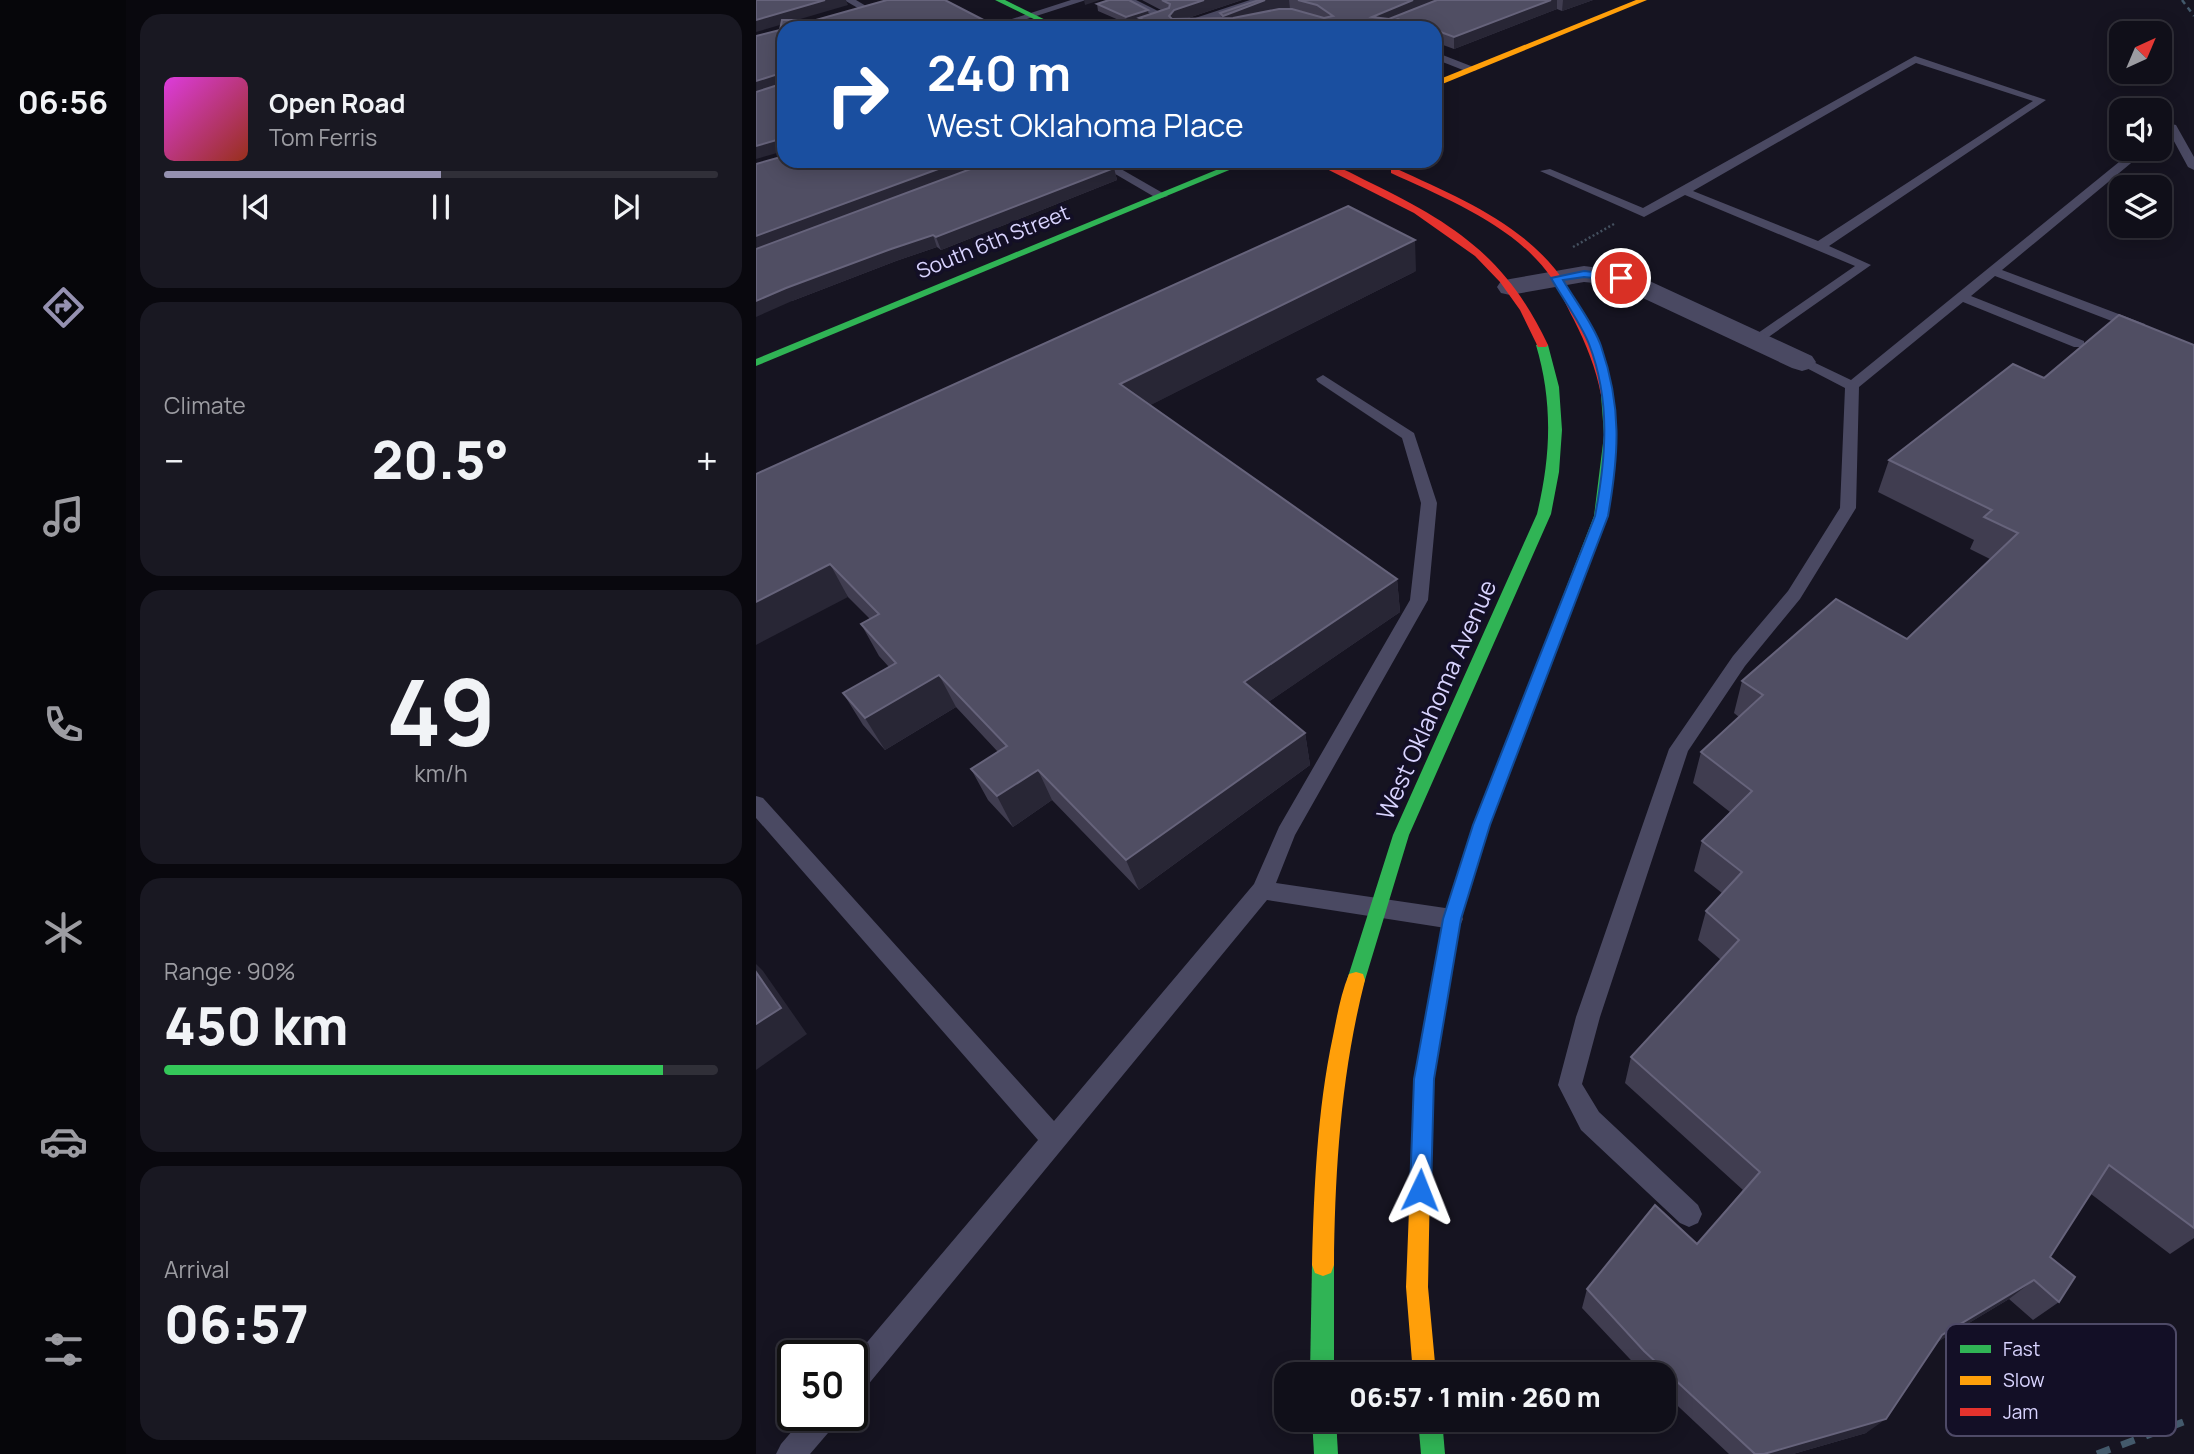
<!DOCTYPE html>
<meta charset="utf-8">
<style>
body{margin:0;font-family:Manrope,sans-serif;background:#191822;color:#f1f3f6;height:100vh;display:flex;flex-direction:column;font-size:26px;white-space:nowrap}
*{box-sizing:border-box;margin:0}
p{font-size:23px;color:#9c9ca2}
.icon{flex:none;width:38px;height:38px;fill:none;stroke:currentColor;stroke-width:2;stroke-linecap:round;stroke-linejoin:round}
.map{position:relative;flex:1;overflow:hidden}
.panel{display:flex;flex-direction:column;gap:14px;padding:14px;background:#09080e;width:630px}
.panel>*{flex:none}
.banner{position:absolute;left:21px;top:21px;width:665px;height:147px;border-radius:21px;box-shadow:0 4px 18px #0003,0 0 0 2px #302f38;background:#1a4fa0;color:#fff;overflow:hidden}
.needle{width:46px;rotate:44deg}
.buttons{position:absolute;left:1353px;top:21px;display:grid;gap:14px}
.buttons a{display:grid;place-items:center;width:63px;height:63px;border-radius:14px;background:#100f19;box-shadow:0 4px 18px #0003,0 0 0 2px #302f38;font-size:35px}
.speed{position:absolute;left:21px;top:1340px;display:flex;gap:14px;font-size:35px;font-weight:700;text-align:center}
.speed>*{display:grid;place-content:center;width:91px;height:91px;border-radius:50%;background:#100f19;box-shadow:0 4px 18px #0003,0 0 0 2px #302f38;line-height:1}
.speed .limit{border:4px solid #111;border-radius:10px;background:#fff;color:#111}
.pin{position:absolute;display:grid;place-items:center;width:60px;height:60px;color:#fff;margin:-30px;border:4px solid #fff;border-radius:50%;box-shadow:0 2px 7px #0007}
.me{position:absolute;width:77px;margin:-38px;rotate:2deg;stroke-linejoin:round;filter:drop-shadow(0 0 5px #0008)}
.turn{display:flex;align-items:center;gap:24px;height:147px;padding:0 35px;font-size:32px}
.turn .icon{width:91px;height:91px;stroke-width:2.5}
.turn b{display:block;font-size:49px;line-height:60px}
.big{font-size:52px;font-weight:800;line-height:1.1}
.panel .tile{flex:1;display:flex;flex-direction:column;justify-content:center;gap:10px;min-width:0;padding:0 24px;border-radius:21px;background:#191822}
.panel .dial{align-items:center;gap:0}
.dial b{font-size:91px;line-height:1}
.song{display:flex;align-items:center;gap:21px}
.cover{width:84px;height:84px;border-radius:10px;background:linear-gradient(135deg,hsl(300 70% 55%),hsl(10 70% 35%))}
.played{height:7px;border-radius:4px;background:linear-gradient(90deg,#9591b1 50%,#302f38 50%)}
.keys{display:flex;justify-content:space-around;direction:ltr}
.heat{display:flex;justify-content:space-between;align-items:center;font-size:38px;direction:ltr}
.charge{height:10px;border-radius:5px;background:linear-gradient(90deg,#34c759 90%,#302f38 0)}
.trip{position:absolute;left:518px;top:1362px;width:402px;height:70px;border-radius:21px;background:#100f19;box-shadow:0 4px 18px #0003,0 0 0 2px #302f38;font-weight:800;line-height:70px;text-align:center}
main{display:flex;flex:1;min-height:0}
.dock{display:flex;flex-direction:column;width:126px;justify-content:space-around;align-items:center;background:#06060a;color:#9c9ca2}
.dock .icon{width:49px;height:49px}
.dock .on{color:#9591b1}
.dock b{font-size:32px;color:#f1f3f6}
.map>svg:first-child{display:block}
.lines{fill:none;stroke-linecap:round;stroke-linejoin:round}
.path{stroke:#44505f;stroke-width:2.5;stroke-dasharray:2 2.5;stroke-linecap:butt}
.lane{fill:#4a4962;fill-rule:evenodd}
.street{fill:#4a4962;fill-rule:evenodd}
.fast{fill:#30b455;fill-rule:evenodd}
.slow{fill:#ff9f0a;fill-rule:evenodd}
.jam{fill:#e5322d;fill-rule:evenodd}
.rail-far1{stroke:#43596b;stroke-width:2.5;stroke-dasharray:5 4.5;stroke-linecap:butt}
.rail{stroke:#43596b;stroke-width:7;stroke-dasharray:14 12;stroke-linecap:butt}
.wall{fill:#403d50}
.shaded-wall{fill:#282635}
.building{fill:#504e63;stroke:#66637b;stroke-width:2}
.route{fill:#1a73e8;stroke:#114b97;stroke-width:2}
.labels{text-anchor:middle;stroke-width:7;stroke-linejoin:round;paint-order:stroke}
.far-street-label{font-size:21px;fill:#d9d4ff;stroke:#130f26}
.street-label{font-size:24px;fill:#d9d4ff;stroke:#130f26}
.key{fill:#130f26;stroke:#4e4a67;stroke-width:2}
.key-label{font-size:19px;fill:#d9d4ff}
</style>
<main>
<nav class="dock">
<b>06:56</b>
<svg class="icon on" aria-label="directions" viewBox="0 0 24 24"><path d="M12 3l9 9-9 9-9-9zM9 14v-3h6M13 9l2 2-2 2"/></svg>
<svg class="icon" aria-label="music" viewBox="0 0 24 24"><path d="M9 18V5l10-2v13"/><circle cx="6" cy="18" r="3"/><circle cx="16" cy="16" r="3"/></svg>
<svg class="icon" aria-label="phone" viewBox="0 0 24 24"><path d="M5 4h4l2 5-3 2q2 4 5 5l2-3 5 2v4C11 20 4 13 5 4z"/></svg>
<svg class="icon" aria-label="climate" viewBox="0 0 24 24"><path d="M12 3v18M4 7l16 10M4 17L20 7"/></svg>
<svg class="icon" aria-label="car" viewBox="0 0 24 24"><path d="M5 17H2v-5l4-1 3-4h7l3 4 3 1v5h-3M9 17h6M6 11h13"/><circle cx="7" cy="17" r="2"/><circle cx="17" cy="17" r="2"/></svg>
<svg class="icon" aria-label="filters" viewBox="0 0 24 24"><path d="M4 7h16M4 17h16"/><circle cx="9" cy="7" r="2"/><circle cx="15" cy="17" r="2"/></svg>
</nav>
<section class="panel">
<div class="tile">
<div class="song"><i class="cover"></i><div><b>Open Road</b><p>Tom Ferris</p></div></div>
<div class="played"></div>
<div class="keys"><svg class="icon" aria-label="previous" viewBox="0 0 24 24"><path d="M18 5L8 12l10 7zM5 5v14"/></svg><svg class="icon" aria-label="pause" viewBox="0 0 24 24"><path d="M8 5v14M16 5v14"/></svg><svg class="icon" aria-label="next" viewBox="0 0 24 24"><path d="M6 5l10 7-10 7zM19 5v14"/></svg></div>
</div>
<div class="tile"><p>Climate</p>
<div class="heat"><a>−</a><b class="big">20.5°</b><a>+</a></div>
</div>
<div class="tile dial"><b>49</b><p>km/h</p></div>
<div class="tile"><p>Range · 90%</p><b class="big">450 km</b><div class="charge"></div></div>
<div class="tile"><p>Arrival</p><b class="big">06:57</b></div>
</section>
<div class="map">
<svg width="1438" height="1454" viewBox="0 0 1438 1454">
<rect width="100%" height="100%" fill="#161421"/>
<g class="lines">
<!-- path -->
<polyline class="path" points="817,247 858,224"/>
<!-- lane -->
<g class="lane">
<polygon points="88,0 100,0 115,9 107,11"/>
<polygon points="315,0 330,0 243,28 228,28"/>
<polygon points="367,0 380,0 414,17 384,28 369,28 400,17"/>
<polygon points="679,52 720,68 721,70 712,72 679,59"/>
<path d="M1159 56 1290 100 1073 246 1115 265 1004 343H994L992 340 1099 266 929 195 888 217 784 171 794 169 887 208ZM1160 63 1277 101 1062 241 937 191Z"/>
<polygon points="1411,123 1420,125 1438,157 1438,170 1432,167 1413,132 1404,137 1404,129"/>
<polygon points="1379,149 1392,149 1246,270 1389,324 1389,330 1379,330 1239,276 1215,296 1328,341 1328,347 1318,347 1207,302 1103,387 1100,508 1044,599 989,666 932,751 844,1017 826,1084 843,1112 942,1205 946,1214 942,1223 933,1227 924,1223 825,1130 802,1085 820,1017 913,749 977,656 1032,591 1084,508 1089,388 1039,362 1046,358 1051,359 1095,380"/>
<polygon points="337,161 351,161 412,196 402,199"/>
<polygon points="385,161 399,161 400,162 394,165"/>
<polygon points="567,375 658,433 681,503 672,600 539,835 520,883 696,909 704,912 707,919 704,926 696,929 511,900 106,1392 96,1396 96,1360 282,1140 0,818 0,796 7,798 298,1121 498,884 523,827 654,600 665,503 646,438 562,382 560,379"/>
<polygon points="49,1416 82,1416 78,1426 54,1454 20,1454 25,1444"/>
</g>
<!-- street -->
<g class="street">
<polygon points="494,0 522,0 520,4 447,28 418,28 421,24"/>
<polygon points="828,266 874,272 1056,356 1060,362 1056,368 1046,371 1036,368 859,285 828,282 754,295 745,293 741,287 745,281 754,279"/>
</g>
<!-- fast -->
<g class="fast">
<polygon points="239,0 249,0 306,28 296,28"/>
<polygon points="482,161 495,161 0,366 0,359"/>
<path d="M786 342 792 345 803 387 806 430 803 472 795 514 653 835 609 980 607 986 600 988 593 986 591 980 637 835 781 514C795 456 797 402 780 345Z"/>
<polygon points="851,391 857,395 860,435 852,516 734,825 705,919 678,1079 674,1184 671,1191 664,1194 657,1191 654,1184 658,1079 687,919 718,825 838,516 848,435 845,395"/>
<polygon points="567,1254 575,1257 578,1265 578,1374 554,1374 556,1265 559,1257"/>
<polygon points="556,1419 580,1419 582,1454 558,1454"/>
<polygon points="662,1419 686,1419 689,1454 665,1454"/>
</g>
<!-- slow -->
<g class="slow">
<polygon points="880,0 891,0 679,87 679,81"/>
<path d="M600 972 607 974 609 980C585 1074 579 1169 578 1265L575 1273 567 1276 559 1273 556 1265C558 1189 561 1111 577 1036 581 1016 585 993 593 974Z"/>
<polygon points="664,1174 671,1177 674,1184 672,1287 680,1374 657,1374 650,1287 654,1184 657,1177"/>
</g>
<!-- jam -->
<g class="jam">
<path d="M555 161C576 161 596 174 615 183 699 224 751 258 792 345L790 347H782L764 310 744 282 719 256 658 213Z"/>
<path d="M635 169H641C697 195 759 220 799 269 810 283 818 299 826 315 840 341 852 366 857 395L855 398H847L845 395C840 368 830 344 818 320 810 305 804 290 795 277 758 225 691 199 635 173Z"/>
</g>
<!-- rail-far1 -->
<polyline class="rail-far1" points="1426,0 1438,16"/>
<!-- rail -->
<polyline class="rail" points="1341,1454 1438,1418"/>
</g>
<!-- wall -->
<g class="wall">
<polygon points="386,0 486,0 429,19 465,18 464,13 503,0 837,0 806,11 801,9 698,49 679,42 679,28 385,28 384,20 372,24 342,11 341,4 393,15 405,10"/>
<polygon points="0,164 358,168 361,180 185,250 181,247 140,261 36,301"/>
<polygon points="660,271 394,405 641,579 644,612 512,702 549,733 554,765 383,890 296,800 257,827 232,800 215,769 242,752 200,707 129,750 107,725 87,693 133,667 123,656 105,624 114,619 92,597 0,474"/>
<polygon points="1438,345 1438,1238 1414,1254 1335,1194 1294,1257 1303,1302 1277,1320 1253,1299 1181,1342 1110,1433 1037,1454 973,1454 908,1393 908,1374 888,1374 826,1308 831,1289 941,1244 987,1190 869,1083 875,1057 965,960 942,940 950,911 966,893 938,871 946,841 974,812 937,783 945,752 983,717 978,713 986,681 1151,639 1234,559 1214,549 1218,540 1122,492 1133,460 1288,378"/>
</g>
<!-- shaded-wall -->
<g class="shaded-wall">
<polygon points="69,0 90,0 92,5 0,32 0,20"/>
<polygon points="328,0 344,0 329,5"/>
<polygon points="448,0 486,0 420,22 413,16 418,10"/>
<polygon points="509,0 533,0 534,9 469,28 467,16"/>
<polygon points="657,0 686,0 618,28 616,17"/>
<polygon points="795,0 801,0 801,9 698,49 698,37"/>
<polygon points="807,0 837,0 806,11"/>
<polygon points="392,10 393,17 383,18 384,20 372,24 370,17"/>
<polygon points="642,19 642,28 618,28"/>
<polygon points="661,23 661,28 656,28 656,25"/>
<polygon points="22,74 27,85 0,93 0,81"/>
<polygon points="24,139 28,151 0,159 0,146"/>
<polygon points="204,161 240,161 0,250 0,236"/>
<polygon points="358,168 361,180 185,250 180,237"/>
<polygon points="177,235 181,247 140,261 36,301 0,317 0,301 30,288 135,249"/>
<polygon points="659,240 660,271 373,416 364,384"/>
<polygon points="74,564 92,597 0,645 0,602"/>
<polygon points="641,579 644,612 495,714 488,682"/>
<polygon points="183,675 200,707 129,750 109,718"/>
<polygon points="549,733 554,765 383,890 370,860"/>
<polygon points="282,770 296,800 257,827 241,796"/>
<polygon points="0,964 7,971 51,1034 0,1070"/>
<polygon points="1278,1280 1253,1299 1165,1352 1186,1335"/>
<polygon points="1130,1419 1110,1433 1037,1454 1008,1454"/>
</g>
<!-- building -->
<g class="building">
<polygon points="0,0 69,0 0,20"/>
<polygon points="131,0 189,0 243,28 28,28 28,147 25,147 24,139 0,146 0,92 25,84 26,77 22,74 0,81 0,36 24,30 26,20 60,20"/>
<polygon points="353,0 373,0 392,10 370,17 341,4"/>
<polygon points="406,0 448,0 418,10 413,16 416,19 477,18 523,9 536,9 568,18 577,16 561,5 542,0 657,0 616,17 633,19 681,0 795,0 698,37 679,30 679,28 675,28 661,23 656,25 642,19 618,28 405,28 383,18 413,8 414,4"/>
<polygon points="503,0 509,0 467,16 464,13"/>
<polygon points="28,156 28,161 204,161 0,236 0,164"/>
<polygon points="236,161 347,161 358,168 180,237 177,235 135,249 30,288 0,301 0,249"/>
<polygon points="592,206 659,240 364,384 641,579 488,682 549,733 370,860 282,770 241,796 215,769 251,746 183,675 109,718 87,693 140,663 105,624 123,614 74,564 0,602 0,474"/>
<polygon points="1363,315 1438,345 1438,1228 1353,1165 1294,1257 1319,1277 1303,1302 1278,1280 1186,1335 1130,1419 1008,1454 999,1454 888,1351 831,1289 899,1205 941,1244 1004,1172 875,1057 983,940 950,911 986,872 946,841 996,791 945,752 1007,695 986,681 1080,599 1151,639 1262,533 1228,517 1236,510 1133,460 1257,364 1288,378"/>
<polygon points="0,972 25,1008 0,1024"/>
</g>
<!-- route -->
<path class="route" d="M828 271 865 275 871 278 865 281 828 277 807 280C819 301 837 323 845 346 866 407 863 454 852 516L734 825 705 919 678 1079 675 1190 672 1197 664 1200 657 1197 654 1190 658 1079 687 919 717 825 839 516C850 458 855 401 833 344 824 322 807 299 795 278Z"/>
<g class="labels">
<!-- far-street labels -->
<g class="far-street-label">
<text transform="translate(237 242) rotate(-22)" y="7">South 6th Street</text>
</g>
<!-- street labels -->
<g class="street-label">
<text transform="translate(681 700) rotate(-66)" y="8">West Oklahoma Avenue</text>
</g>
</g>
<!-- legend -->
<rect x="1190" y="1324" width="230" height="112" rx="10" class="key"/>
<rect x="1204" y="1345" width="31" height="8" fill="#30b455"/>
<rect x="1204" y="1376" width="31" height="9" fill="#ff9f0a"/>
<rect x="1204" y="1408" width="31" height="8" fill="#e5322d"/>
<g class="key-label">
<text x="1247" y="1356">Fast</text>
<text x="1247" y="1387">Slow</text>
<text x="1247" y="1419">Jam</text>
</g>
</svg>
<div class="buttons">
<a><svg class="needle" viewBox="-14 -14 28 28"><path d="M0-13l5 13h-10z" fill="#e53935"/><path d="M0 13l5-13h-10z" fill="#9c9ca2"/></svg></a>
<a><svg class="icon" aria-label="sound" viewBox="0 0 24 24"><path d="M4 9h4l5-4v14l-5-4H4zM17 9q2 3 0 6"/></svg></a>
<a><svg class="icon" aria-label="layers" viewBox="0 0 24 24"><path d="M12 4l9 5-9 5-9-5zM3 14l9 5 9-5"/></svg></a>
</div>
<div class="speed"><div class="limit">50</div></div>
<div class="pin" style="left:865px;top:278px;background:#d93025"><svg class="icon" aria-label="arrive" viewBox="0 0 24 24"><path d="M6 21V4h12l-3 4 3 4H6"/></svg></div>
<svg class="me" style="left:664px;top:1190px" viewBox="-20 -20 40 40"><path d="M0-17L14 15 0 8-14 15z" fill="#1a73e8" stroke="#fff" stroke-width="4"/></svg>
<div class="trip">06:57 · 1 min · 260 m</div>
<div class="banner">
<div class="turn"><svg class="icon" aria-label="right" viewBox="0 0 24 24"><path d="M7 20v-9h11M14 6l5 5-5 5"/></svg><div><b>240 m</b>West Oklahoma Place</div></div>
</div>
</div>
</main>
